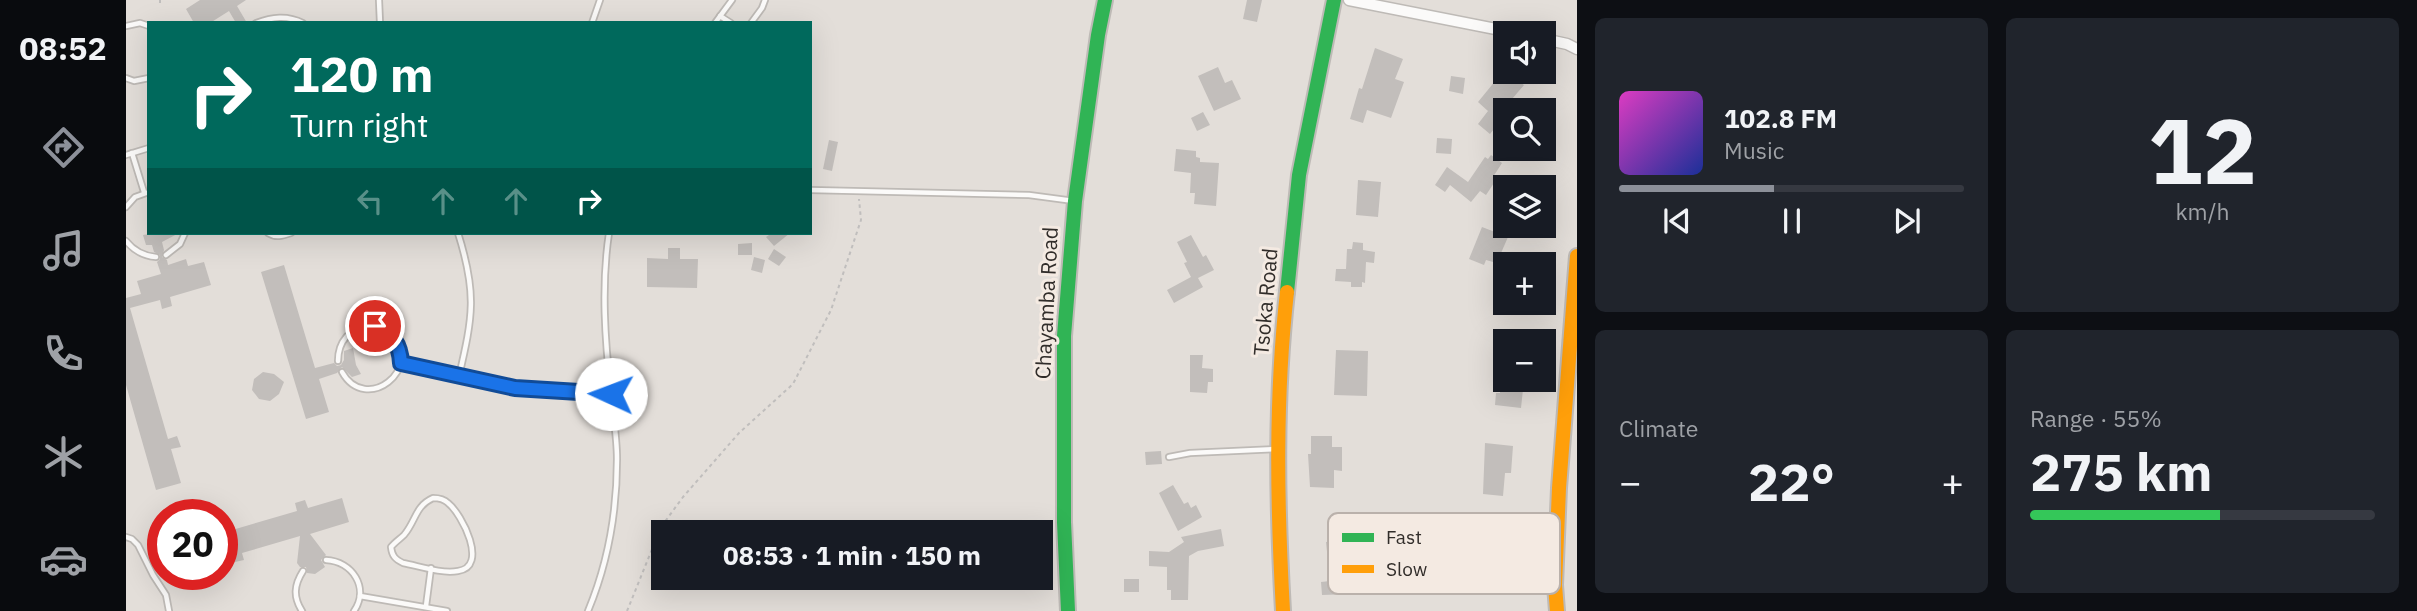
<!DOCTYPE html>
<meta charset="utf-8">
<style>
body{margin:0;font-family:"IBM Plex Sans",sans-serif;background:#20242c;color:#f1f3f6;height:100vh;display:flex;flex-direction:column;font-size:26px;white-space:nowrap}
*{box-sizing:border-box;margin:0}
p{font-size:23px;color:#9ea1a6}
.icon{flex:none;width:38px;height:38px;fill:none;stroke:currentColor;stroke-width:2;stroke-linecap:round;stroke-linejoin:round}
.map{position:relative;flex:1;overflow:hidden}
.drawer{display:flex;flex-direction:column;gap:18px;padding:18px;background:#0d0f14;width:840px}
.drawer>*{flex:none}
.banner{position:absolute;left:21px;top:21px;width:665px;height:214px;border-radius:0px;box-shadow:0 7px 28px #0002;background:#00695c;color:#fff;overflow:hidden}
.fabs{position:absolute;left:1367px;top:21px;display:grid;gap:14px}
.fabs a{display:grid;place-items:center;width:63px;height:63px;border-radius:0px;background:#171b24;box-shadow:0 7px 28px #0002;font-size:35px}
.speed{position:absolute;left:21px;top:499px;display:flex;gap:14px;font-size:35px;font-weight:700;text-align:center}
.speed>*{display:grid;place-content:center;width:91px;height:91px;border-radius:50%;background:#171b24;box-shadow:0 7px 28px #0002;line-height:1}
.speed .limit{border:10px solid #d22;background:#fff;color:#111}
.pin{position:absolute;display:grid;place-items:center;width:60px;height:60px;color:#fff;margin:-30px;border:4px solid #fff;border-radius:50%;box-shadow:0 2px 7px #0007}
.me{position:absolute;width:77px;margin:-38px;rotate:272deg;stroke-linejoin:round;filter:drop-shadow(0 0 5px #0008)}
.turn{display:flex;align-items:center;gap:24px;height:147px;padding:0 28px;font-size:32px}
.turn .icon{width:91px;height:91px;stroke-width:2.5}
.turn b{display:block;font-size:49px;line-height:60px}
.lanes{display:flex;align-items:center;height:66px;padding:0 28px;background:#0003;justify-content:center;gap:35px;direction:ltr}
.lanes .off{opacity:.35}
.big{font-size:52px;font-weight:700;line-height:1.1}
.drawer .widget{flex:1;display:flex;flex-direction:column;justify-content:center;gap:10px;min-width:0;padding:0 24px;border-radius:10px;background:#20242c}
.drawer .dial{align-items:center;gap:0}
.dial b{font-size:91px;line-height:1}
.song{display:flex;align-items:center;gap:21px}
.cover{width:84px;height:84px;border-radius:10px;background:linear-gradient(135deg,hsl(310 70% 55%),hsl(230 70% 35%))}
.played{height:7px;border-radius:4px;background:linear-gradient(90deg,#8c9099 45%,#363941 45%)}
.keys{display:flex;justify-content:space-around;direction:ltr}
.heat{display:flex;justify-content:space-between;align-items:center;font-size:38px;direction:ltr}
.charge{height:10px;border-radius:5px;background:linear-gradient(90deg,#34c759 55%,#363941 0)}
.drawer .tiles{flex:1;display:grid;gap:18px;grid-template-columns:repeat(2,1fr)}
.trip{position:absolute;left:525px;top:520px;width:402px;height:70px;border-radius:0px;background:#171b24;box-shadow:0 7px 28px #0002;font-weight:700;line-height:70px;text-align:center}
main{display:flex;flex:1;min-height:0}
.menu{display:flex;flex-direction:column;width:126px;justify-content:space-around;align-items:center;background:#090b0e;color:#9ea1a6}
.menu .icon{width:49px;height:49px}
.menu .selected{color:#8c9099}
.menu b{font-size:32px;color:#f1f3f6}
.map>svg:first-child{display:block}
.building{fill:#c2bebb}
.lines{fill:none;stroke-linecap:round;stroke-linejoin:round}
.lane-casing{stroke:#bebab6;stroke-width:8}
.street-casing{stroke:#bebab6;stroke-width:13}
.fast-casing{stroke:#bebab6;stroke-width:18}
.slow-casing{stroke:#bebab6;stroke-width:18}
.path{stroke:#c0bebd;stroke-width:2;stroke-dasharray:3.5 3.5;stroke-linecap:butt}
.lane{stroke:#fbfaf9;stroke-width:4.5}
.street{stroke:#fbfaf9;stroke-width:10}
.fast{stroke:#30b455;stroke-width:14}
.slow{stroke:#ff9f0a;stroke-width:14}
.route-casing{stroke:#114b97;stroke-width:18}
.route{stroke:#1a73e8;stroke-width:12}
.labels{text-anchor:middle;stroke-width:6;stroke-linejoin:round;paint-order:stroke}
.street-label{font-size:21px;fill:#312d2a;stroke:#f4eae2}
.key{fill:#f4eae2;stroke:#bab1ab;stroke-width:2}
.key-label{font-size:19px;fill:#312d2a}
</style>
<main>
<nav class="menu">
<b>08:52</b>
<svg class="icon selected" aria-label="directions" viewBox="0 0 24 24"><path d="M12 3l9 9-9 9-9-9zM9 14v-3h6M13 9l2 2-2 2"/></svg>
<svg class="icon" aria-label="music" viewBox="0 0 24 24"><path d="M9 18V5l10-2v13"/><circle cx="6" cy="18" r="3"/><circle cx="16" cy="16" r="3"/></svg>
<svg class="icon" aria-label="phone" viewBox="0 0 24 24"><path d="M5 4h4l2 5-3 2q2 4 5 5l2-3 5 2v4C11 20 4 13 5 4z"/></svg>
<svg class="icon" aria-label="climate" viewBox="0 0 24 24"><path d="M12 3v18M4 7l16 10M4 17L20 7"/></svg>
<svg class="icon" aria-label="car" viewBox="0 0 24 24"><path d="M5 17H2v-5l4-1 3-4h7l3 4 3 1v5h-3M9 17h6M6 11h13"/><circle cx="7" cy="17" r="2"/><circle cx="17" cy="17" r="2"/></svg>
</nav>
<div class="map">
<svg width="1451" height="611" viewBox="0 0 1451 611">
<rect width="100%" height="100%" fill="#e3ded9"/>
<!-- building -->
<g class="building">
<polygon points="74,0 120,0 111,6 121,23 110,23 103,11 84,23 68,23 60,9"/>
<polygon points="1121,0 1136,0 1131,22 1117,19"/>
<polygon points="1249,48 1277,59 1269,79 1278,82 1265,118 1241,110 1237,123 1224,119 1233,88 1236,89"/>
<polygon points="1092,67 1099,83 1106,80 1115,99 1088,111 1072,76"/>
<polygon points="1379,69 1379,72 1398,85 1386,99 1399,110 1379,110 1379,115 1364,134 1352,124 1362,111 1352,102"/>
<polygon points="1325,76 1339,78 1337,94 1323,91"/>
<polygon points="1077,112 1084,125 1071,131 1065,118"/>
<polygon points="1311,138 1326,139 1325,154 1310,153"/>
<polygon points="703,140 712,142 706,171 697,169"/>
<polygon points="1050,149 1070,151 1070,157 1074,158 1074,162 1093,163 1090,206 1068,204 1069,193 1064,193 1065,173 1048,171"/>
<polygon points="1365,155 1376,163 1367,177 1370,180 1360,195 1354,191 1345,202 1324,185 1319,192 1309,185 1321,167 1342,182 1359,157 1362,159"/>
<polygon points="1232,180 1255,182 1252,217 1230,215"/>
<polygon points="1356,227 1382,237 1372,260 1368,258 1367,262 1360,260 1358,265 1343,259"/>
<polygon points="30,233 53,233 36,242 38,250 36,257 41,260 42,265 60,259 62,266 78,262 85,285 44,297 46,306 36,309 34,300 4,308 42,439 51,436 55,447 45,449 55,483 30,490 0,385 0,298 15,294 11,281 35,274 31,262 34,259 34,255 28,252 26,245 20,245 17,235"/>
<polygon points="646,233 664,233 648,246 640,237"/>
<polygon points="1065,235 1077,257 1080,255 1088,270 1072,278 1077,287 1048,303 1041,290 1065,277 1058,263 1061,262 1051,242"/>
<polygon points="1227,242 1237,243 1237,250 1249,252 1248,263 1240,262 1239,283 1236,282 1236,287 1225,287 1225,282 1209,281 1210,269 1220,269 1221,249 1226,249"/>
<polygon points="626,243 626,255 612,255 612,244"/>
<polygon points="542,248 554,248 554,259 572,259 571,288 521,287 521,258 542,259"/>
<polygon points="648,249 660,257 653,266 642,259"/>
<polygon points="628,257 639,260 636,273 625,270"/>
<polygon points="158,265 189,368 208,363 211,366 215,365 218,360 218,351 227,348 230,365 235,374 226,377 216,367 211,373 193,379 203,412 180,419 135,272"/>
<polygon points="1210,350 1242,351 1241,396 1208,395"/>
<polygon points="1064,355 1077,355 1076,368 1087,369 1087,382 1082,382 1081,393 1064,392"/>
<polygon points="137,372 148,374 158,382 153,394 144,401 133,399 126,390 128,379"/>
<polygon points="1375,380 1398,380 1395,408 1369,405 1370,393 1374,393"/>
<polygon points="1185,436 1206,436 1206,447 1216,447 1216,471 1208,470 1208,488 1184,487 1182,454 1185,454"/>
<polygon points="1359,443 1387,446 1385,473 1379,473 1377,496 1357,494"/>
<polygon points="1035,451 1036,464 1020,465 1019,452"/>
<polygon points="1047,485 1058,504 1062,502 1065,508 1070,505 1076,517 1052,531 1033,493"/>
<polygon points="216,498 223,522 184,534 200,555 195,560 199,567 189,574 181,573 180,567 174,567 171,563 174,536 116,553 118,560 109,562 108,557 96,560 96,533 171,511 169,503 179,500 182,508"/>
<polygon points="1095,529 1098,546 1072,551 1063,556 1062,600 1045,600 1045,590 1041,590 1041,567 1023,566 1023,551 1043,552 1058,542 1055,537"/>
<polygon points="1221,540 1222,555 1228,554 1230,577 1224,578 1225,594 1196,595 1195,582 1204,581 1200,542"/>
<rect x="998" y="579" width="15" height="13"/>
</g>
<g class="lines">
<!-- lane casing -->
<g class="lane-casing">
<g id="lane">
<polyline points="253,0 254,23"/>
<polyline points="594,16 605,23"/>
<path d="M130 23C146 17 161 15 177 23"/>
<polyline points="466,23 474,0"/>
<polyline points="589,23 606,0"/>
<polyline points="625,23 636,8 639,0"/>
<polyline points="0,26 14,23 23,26"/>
<polyline points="0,78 8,81 23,78"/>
<polyline points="6,153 18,192"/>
<polyline points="0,155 23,148"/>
<polyline points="684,190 903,195 948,201"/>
<polyline points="0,207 9,197 23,192"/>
<path d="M142 233C150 238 156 236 165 233"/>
<path d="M332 233C351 293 347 316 333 376"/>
<path d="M0 241C8 251 17 256 30 257"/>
<polyline points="40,255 54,244 59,233"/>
<path d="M212 361C212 342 224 326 245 326 253 327 259 330 265 335 299 368 240 415 216 372"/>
<polyline points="275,363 389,388 484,394"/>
<polyline points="1043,457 1064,453 1150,449"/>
<path d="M307 498C313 498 318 499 322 503 336 514 363 567 332 571 315 574 293 566 277 563 269 559 266 556 265 547 269 542 274 539 278 535 290 521 289 506 307 498Z"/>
<polyline points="0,537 6,539 12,545 27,575 40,595 43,611"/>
<path d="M200 560C226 561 244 588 228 611"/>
<polyline points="234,596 321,611"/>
<polyline points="300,606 305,568"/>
<path d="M176 611C167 597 168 585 177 571"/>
<path d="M462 611C482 563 491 511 491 459 491 437 487 415 485 394 479 341 475 286 483 233"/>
</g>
</g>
<!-- street casing -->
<g class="street-casing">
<g id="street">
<polyline points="1223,0 1390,33"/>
<polyline points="1418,39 1441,44 1451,49"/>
</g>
</g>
<!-- fast casing -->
<g class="fast-casing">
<g id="fast">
<polyline points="1161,292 1173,175 1208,0"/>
<polyline points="942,611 938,522 938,336 949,201 972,35 979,0"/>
</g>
</g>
<!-- slow casing -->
<g class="slow-casing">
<g id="slow">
<path d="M1157 611C1151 505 1149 398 1161 292"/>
<polyline points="1431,611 1429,585 1433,488 1451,256"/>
</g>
</g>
<!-- path -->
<g class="path">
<polyline points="34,3 34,0"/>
<polyline points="501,611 535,527 557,497 613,433 667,384 705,310 735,220 733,199"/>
</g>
<!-- lane -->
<use href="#lane" class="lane"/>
<!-- street -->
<use href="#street" class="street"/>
<!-- fast -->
<use href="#fast" class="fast"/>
<!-- slow -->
<use href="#slow" class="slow"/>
</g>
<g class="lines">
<!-- route casing -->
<g class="route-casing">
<path id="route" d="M249 326C267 334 274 344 275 363L389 388 485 394"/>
</g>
<!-- route -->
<use href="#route" class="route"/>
</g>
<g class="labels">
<!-- street labels -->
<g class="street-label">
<text transform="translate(1140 302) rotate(-85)" y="7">Tsoka Road</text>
<text transform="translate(921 303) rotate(-87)" y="7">Chayamba Road</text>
</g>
</g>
<!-- legend -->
<rect x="1202" y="513" width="232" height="81" rx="10" class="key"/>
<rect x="1216" y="533" width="32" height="9" fill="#30b455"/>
<rect x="1216" y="565" width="32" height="8" fill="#ff9f0a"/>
<g class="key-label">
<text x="1260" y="544">Fast</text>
<text x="1260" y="576">Slow</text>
</g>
</svg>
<div class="fabs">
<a><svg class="icon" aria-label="sound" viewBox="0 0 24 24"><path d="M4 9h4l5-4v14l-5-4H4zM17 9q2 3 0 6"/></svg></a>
<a><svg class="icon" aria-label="search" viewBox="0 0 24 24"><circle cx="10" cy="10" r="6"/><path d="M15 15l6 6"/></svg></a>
<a><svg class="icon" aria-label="layers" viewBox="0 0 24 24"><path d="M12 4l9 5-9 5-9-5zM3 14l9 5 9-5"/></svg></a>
<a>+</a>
<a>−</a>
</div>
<div class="speed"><div class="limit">20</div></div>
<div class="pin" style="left:249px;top:326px;background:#d93025"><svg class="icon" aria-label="arrive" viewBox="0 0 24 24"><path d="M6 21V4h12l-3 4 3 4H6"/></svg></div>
<svg class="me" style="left:485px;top:394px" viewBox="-20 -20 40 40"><circle r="19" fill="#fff"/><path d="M0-13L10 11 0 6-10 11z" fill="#1a73e8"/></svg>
<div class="trip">08:53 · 1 min · 150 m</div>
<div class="banner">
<div class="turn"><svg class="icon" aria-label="right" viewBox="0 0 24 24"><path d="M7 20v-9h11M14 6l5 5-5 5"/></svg><div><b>120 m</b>Turn right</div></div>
<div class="lanes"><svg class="icon off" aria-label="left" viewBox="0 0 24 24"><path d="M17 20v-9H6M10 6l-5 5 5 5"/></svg><svg class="icon off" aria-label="ahead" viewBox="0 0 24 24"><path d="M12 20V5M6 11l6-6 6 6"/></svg><svg class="icon off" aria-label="ahead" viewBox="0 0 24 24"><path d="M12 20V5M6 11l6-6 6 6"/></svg><svg class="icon" aria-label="right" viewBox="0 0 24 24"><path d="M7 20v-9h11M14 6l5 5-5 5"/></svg></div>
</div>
</div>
<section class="drawer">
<div class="tiles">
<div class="widget">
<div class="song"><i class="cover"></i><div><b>102.8 FM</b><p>Music</p></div></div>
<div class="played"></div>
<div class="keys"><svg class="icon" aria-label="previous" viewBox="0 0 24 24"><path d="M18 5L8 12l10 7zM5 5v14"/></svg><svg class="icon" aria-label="pause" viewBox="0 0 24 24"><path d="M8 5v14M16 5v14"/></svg><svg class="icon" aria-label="next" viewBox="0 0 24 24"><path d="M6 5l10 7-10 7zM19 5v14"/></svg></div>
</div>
<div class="widget dial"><b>12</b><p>km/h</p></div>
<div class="widget"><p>Climate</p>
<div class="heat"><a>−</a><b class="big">22°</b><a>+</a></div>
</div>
<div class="widget"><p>Range · 55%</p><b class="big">275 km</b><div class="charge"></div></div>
</div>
</section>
</main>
